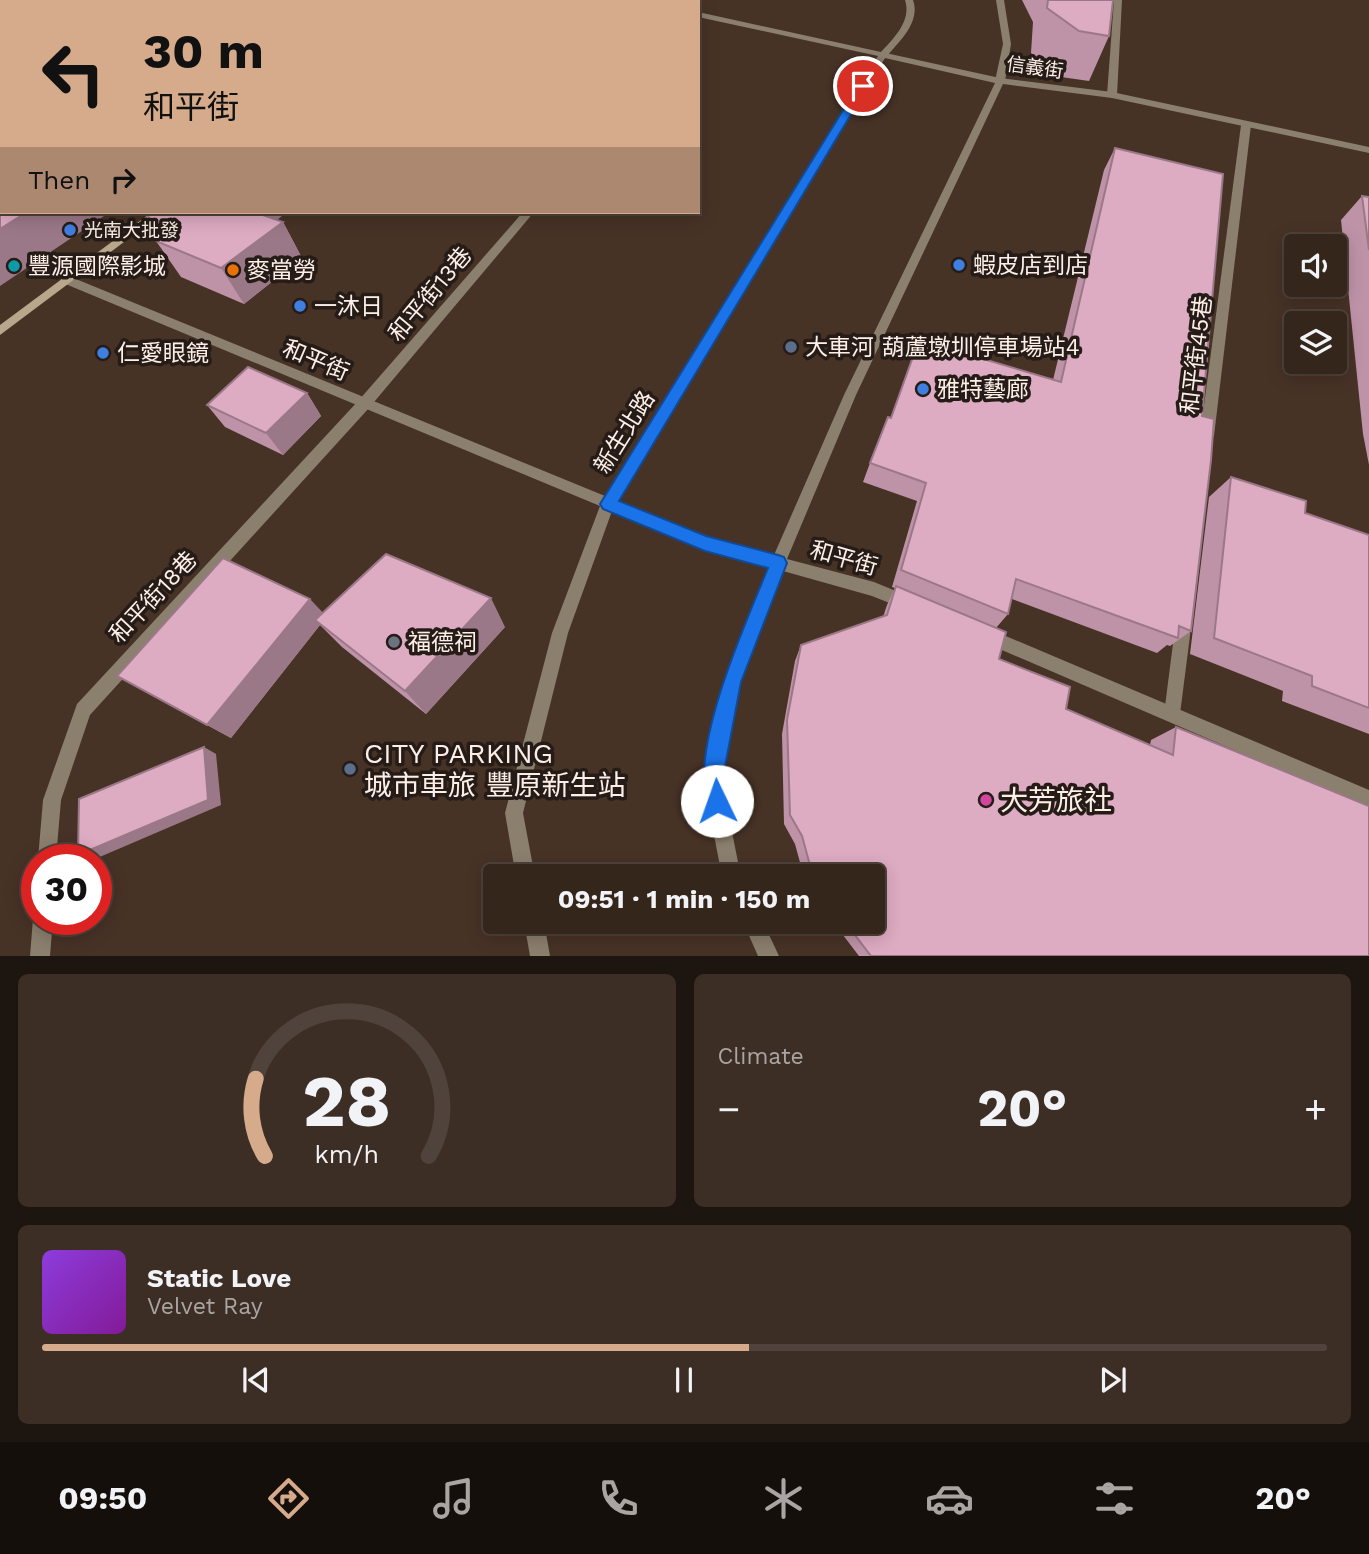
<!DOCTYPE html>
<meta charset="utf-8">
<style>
body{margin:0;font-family:"Work Sans","Noto Sans TC",sans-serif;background:#3d2e25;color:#f1f3f6;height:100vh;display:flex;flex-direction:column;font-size:26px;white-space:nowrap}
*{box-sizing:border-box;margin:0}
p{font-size:23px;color:#aaa5a3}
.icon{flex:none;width:38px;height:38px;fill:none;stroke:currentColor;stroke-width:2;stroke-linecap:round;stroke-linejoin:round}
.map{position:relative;height:956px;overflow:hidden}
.drawer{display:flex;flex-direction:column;gap:18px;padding:18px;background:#1d150f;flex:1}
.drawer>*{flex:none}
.guide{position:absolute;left:0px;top:0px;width:700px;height:214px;box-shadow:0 4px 18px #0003,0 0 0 2px #4f433b;background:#d6ab8b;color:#111;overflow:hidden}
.fabs{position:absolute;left:1284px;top:234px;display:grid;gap:14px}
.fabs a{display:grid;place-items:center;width:63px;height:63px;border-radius:7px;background:#35261c;box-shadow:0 4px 18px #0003,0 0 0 2px #4f433b;font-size:35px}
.speed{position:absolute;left:21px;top:844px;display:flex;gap:14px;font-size:35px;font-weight:700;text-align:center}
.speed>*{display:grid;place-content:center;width:91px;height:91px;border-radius:50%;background:#35261c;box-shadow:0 4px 18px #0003,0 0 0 2px #4f433b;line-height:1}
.speed .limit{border:10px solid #d22;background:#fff;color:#111}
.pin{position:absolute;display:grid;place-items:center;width:60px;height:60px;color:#fff;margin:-30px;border:4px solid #fff;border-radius:50%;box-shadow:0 2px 7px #0007}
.me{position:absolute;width:77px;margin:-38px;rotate:357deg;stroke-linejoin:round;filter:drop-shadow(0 0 5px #0008)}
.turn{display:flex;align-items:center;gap:24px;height:147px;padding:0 28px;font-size:32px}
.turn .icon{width:91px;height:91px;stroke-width:2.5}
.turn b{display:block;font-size:49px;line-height:60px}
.then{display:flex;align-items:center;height:66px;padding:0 28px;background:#0003;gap:14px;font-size:26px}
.big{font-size:52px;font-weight:700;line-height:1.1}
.drawer .tile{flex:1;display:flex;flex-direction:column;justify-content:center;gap:10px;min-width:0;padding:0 24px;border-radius:10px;background:#3d2e25}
.drawer .dial{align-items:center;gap:0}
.dial svg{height:182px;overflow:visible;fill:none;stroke:#4f433b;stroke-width:7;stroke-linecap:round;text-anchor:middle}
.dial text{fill:#f1f3f6;stroke:none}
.song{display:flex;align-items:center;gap:21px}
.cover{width:84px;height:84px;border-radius:10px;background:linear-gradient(135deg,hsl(270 70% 55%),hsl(290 70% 35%))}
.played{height:7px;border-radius:4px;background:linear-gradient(90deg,#d6ab8b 55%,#4f433b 55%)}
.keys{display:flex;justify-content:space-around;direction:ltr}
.heat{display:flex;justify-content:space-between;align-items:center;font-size:38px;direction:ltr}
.drawer .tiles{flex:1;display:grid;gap:18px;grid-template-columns:1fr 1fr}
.tile:last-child{grid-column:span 2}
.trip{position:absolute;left:483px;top:864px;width:402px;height:70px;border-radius:7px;background:#35261c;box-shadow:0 4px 18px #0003,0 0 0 2px #4f433b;font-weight:700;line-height:70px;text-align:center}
.tab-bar{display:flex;height:112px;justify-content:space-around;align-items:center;background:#150f0b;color:#aaa5a3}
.tab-bar .icon{width:49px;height:49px}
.tab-bar .current{color:#d6ab8b}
.tab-bar b{font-size:32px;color:#f1f3f6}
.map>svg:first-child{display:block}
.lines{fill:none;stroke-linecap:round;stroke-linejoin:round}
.lane{fill:#8b7f6e;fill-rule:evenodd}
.street{fill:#8b7f6e;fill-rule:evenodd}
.secondary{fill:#b9a78b;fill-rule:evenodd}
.wall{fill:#be93a7}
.shaded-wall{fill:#9b7888}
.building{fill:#ddabc2;stroke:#9b7888;stroke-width:2}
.route{fill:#1a73e8;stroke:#114b97;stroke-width:2}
.shop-dot{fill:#3f7fe0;stroke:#261c17;stroke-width:2.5}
.culture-dot{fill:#0f9aa8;stroke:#261c17;stroke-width:2.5}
.food-dot{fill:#e8710a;stroke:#261c17;stroke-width:2.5}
.service-dot{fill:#5c6f8a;stroke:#261c17;stroke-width:2.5}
.worship-dot{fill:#6b7280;stroke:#261c17;stroke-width:2.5}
.hotel-dot{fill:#d1479c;stroke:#261c17;stroke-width:2.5}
.labels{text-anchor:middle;stroke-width:7;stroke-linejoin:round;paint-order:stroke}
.far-street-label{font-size:19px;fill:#fdefe7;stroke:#261c17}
.far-poi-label{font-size:19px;fill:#fdefe7;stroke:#261c17;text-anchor:start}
.poi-label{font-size:23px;fill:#fdefe7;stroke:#261c17;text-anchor:start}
.street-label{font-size:23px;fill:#fdefe7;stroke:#261c17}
.near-poi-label{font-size:28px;fill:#fdefe7;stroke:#261c17;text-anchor:start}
</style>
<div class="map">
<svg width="1369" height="956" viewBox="0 0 1369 956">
<rect width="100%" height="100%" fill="#473226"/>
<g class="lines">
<!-- lane -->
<g class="lane">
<polygon points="24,0 33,0 22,2"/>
<polygon points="152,0 180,0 182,2 153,2"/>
<path d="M905 0H913C921 22 899 42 886 57H880V53C893 39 912 21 905 0Z"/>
<polygon points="996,0 1004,0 1011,44 1005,81 1000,84 995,81 1003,44"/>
<polygon points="1114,0 1122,0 1117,95 1112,98 1107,95"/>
<polygon points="1246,122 1251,125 1214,436 1207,441 1200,436 1241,125"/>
<polygon points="523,212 534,212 369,408 90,715 61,800 56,859 38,859 43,800 77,704 359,400"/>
<polygon points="1184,613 1190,615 1192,620 1180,714 1178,720 1172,722 1166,720 1164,714 1176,620 1178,615"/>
<polygon points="36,912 37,919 53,919 50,956 30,956 33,919"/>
</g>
<!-- street -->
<g class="street">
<polygon points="635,0 651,2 636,2"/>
<path d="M698 12 1000 78 1112 92 1369 147V153L1112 98 1003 84 856 395 787 559 874 582 913 598 915 603 913 608 907 610 872 596 783 571 739 683 721 777 741 877H722L703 777 723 683 769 567 705 549 612 511 568 633 523 813 535 877H516L505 813 552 633 600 506 63 283 61 280 63 277H71L605 496 878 56 698 17ZM885 58 995 83 844 395 774 555 707 537 618 501Z"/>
<polygon points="987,628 1369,790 1369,808 981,641 979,636 981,631"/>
<polygon points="524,922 544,922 550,956 530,956"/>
<polygon points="743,922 763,922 779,956 758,956"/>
</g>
<!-- secondary -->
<polygon class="secondary" points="152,212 164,212 0,335 0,325"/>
</g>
<!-- wall -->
<g class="wall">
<polygon points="431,0 581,0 579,2 428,2"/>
<polygon points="1022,0 1113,0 1109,36 1089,81 1061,77 1031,53 1033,22"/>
<polygon points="1115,148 1202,416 1191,631 1170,646 1167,645 1157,653 1012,599 1008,614 996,628 999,659 1066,709 1150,745 1151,740 1176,727 1369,956 859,956 833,922 873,922 873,877 804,877 795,844 784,824 782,734 795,661 801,645 883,617 887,605 895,588 892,587 917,501 863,482 870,463 891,418 1053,380 1104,170"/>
<polygon points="1362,196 1369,197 1369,465 1363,434 1341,220"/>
<polygon points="277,220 283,222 302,258 244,304 181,277 156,241"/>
<polygon points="307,393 321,416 283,455 225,427 207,405"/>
<polygon points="1231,477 1305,513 1369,535 1369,734 1282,701 1283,691 1190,654 1209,497"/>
<polygon points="322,613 505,627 426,714 342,647 320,625 231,738 117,676"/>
</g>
<!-- shaded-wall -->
<g class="shaded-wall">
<polygon points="495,0 516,0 516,2 493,2"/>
<polygon points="546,0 581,0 579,2 546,2"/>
<polygon points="2,65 2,81 0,79 0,66"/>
<polygon points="27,212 110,212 0,286 0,229"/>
<polygon points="236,212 287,212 252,240"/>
<polygon points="283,222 302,258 244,304 221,268"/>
<polygon points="307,393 321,416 283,455 266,433"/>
<polygon points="491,598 505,627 426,714 405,691"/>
<polygon points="310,599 327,617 315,620 320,625 231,738 207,725"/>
<polygon points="204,747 216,754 221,805 95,859 78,855"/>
</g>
<!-- building -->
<g class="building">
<polygon points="260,0 303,0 309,2 258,2"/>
<polygon points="431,0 495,0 493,2 428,2"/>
<polygon points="1048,0 1113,0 1109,36 1079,31 1047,8"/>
<polygon points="2,11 2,65 0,66 0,12"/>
<polygon points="0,142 2,143 2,212 27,212 0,229"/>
<polygon points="1115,148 1223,174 1202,416 1214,419 1211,460 1191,631 1179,626 1178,638 1016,579 1008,614 901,570 926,483 870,463 888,417 891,418 919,340 1061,382"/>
<polygon points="1362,196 1369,197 1369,250"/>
<polygon points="147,212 254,212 283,222 221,268 156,241"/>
<polygon points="248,367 307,393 266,433 207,405"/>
<polygon points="1231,477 1306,501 1305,513 1369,535 1369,708 1312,686 1312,676 1214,638"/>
<polygon points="386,554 491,598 405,691 315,620"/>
<polygon points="223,558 310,599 207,725 117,676"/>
<polygon points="896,586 1006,632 999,659 1070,687 1066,709 1173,755 1176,727 1369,806 1369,956 871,956 845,922 873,922 873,877 817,877 811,869 802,836 790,815 787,720 801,645 887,615"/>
<polygon points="204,747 208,800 78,855 79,799"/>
</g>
<!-- route -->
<path class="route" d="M863 83 868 86 619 501 706 536 778 555 784 557 787 563 741 682 723 777 727 801 724 808 717 811 709 808C686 753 746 623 768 568L705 551 603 509 600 504 858 86Z"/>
<!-- markers -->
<g class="shop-dot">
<circle cx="70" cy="230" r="7"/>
<circle cx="959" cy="265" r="7"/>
<circle cx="300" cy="306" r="7"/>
<circle cx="103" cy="353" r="7"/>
<circle cx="923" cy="389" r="7"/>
</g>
<circle class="culture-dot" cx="14" cy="266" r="7"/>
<circle class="food-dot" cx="233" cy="270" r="7"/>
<g class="service-dot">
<circle cx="791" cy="347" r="7"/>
<circle cx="350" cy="769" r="7"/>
</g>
<circle class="worship-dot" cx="394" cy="642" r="7"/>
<circle class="hotel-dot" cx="986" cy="800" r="7"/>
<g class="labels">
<!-- far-street labels -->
<g class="far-street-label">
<text transform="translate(1035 67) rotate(8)" y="7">信義街</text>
</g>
<!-- far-poi labels -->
<g class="far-poi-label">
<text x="84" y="237">光南大批發</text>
</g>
<!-- poi labels -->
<g class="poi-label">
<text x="973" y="273">蝦皮店到店</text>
<text x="28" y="274">豐源國際影城</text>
<text x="247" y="278">麥當勞</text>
<text x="314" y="314">一沐日</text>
<text x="805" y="355">大車河 葫蘆墩圳停車場站4</text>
<text x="117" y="361">仁愛眼鏡</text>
<text x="937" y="397">雅特藝廊</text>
<text x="408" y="650">福德祠</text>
</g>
<!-- street labels -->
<g class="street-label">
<text transform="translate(430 294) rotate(-50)" y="8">和平街13巷</text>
<text transform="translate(1196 355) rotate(-83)" y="8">和平街45巷</text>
<text transform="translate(316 360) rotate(23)" y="8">和平街</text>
<text transform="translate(624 432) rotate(-58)" y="8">新生北路</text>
<text transform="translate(844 558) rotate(16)" y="8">和平街</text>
<text transform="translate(153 597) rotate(-47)" y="8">和平街18巷</text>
</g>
<!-- near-poi labels -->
<g class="near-poi-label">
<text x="364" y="763">CITY PARKING<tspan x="364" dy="32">城市車旅 豐原新生站</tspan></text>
<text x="1000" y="810">大芳旅社</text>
</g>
</g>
</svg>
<div class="fabs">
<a><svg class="icon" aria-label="sound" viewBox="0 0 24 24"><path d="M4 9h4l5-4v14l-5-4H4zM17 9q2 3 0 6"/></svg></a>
<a><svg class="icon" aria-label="layers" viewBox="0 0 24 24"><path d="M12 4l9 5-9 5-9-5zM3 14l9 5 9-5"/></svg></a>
</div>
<div class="speed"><div class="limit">30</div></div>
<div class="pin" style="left:863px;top:86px;background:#d93025"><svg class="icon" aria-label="arrive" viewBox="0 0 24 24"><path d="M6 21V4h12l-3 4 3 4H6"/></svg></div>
<svg class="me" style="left:717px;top:801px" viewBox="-20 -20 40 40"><circle r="19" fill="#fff"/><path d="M0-13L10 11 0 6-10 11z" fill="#1a73e8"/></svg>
<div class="trip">09:51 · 1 min · 150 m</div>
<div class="guide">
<div class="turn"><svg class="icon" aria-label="left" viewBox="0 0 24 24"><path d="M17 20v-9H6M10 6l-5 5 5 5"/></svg><div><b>30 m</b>和平街</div></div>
<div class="then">Then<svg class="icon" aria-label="right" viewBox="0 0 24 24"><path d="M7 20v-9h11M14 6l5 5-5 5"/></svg></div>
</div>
</div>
<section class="drawer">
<div class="tiles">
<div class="tile dial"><svg viewBox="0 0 100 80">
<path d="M14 69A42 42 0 1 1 86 69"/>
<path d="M14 69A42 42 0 0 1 10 35" stroke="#d6ab8b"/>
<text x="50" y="56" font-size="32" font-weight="700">28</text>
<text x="50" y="72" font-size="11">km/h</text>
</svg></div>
<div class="tile"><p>Climate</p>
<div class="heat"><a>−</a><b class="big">20°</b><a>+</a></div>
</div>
<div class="tile">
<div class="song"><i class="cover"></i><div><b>Static Love</b><p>Velvet Ray</p></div></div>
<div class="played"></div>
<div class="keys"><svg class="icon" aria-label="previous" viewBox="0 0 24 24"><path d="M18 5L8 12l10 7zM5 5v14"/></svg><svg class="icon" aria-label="pause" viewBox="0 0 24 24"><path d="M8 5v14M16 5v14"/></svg><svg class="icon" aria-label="next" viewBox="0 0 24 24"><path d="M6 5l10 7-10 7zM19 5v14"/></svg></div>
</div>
</div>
</section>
<nav class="tab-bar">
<b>09:50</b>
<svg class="icon current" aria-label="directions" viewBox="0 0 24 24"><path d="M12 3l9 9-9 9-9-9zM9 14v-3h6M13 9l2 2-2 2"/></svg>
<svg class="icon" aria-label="music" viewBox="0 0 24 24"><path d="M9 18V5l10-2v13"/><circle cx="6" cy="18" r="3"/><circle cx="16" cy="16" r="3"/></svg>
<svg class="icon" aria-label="phone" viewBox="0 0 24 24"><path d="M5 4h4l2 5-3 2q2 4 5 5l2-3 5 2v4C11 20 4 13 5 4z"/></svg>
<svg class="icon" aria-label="climate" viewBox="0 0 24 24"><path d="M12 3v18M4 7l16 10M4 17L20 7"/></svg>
<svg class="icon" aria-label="car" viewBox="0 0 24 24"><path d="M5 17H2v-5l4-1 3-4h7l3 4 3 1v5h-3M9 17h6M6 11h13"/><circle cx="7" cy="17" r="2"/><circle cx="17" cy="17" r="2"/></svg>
<svg class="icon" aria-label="filters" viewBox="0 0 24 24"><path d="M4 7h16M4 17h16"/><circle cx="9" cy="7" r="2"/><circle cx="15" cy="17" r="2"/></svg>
<b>20°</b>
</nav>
